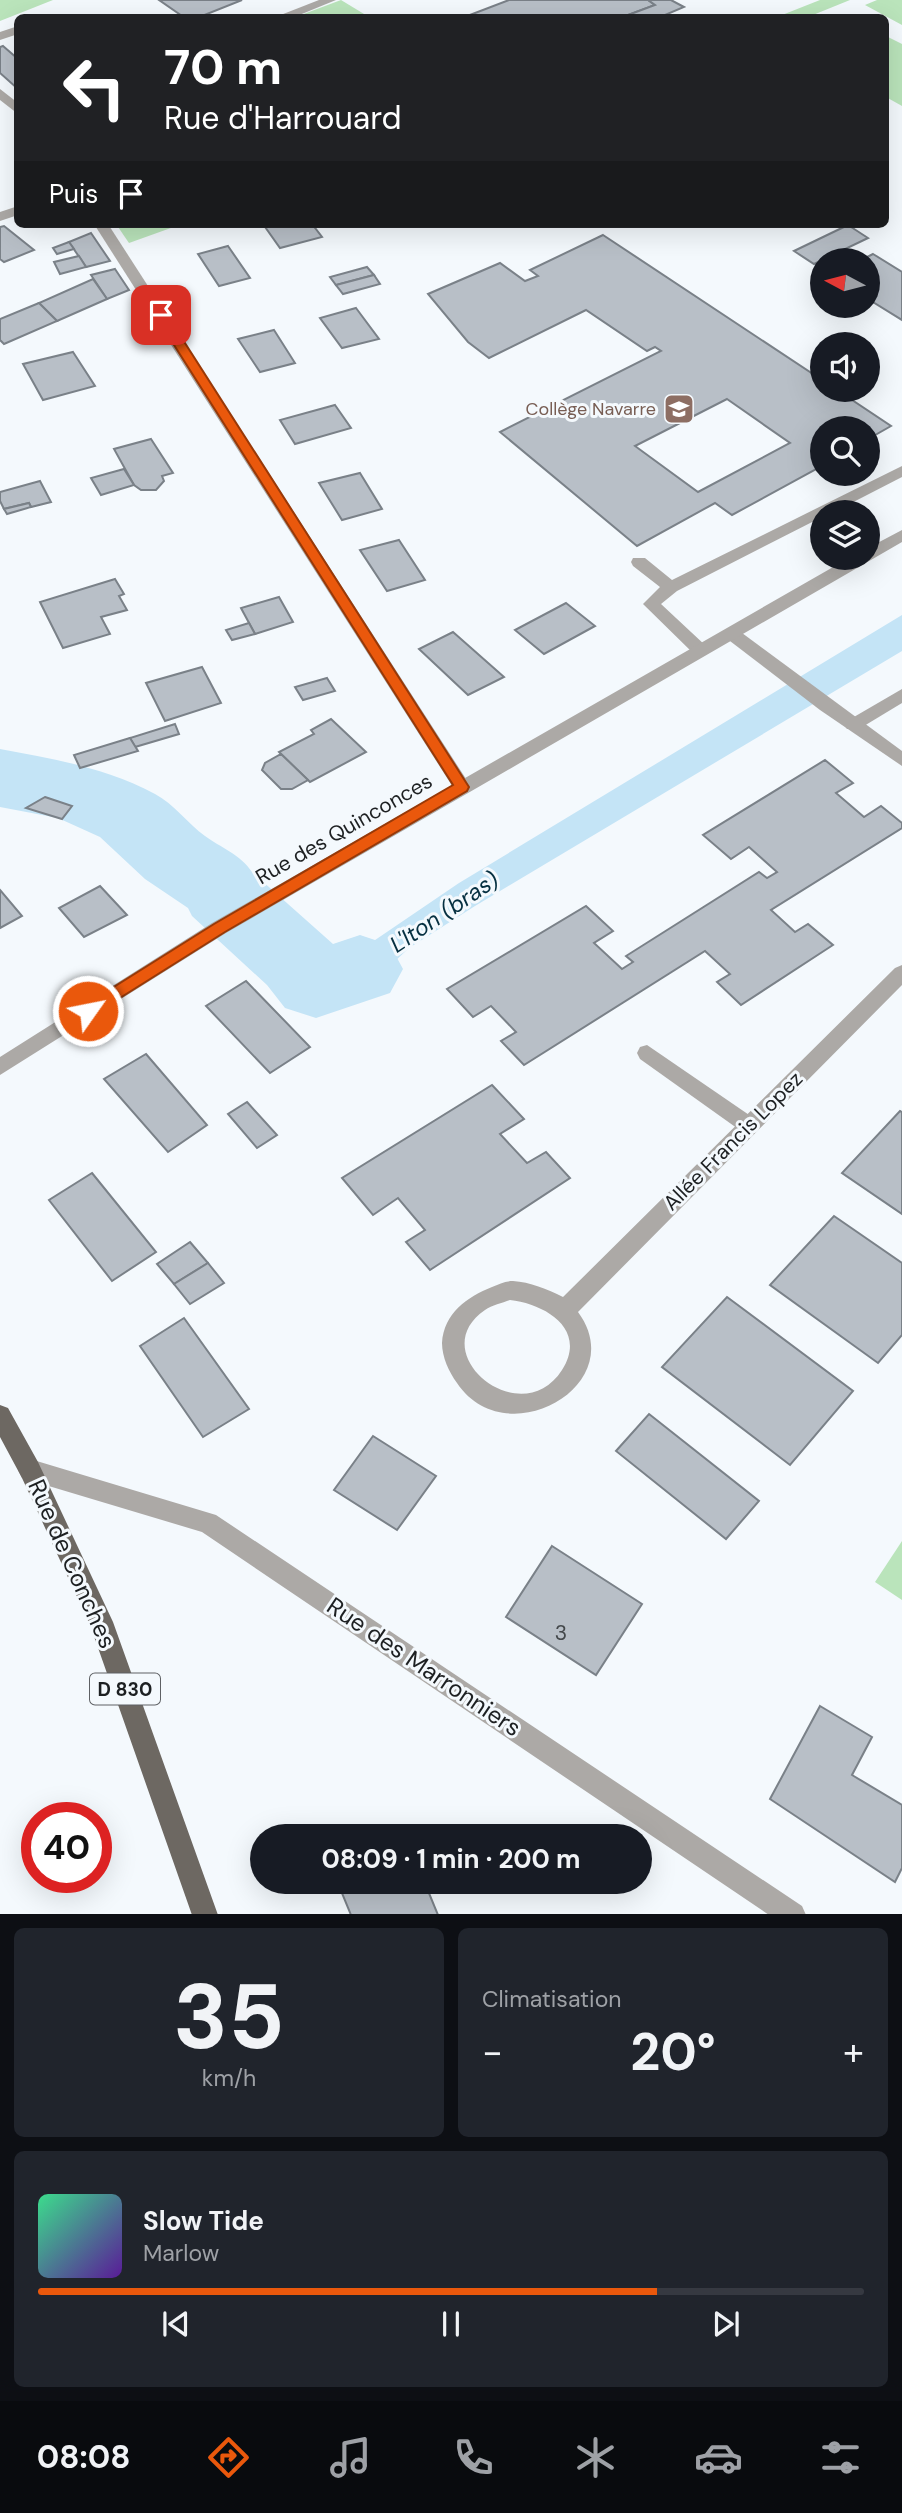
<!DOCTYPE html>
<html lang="fr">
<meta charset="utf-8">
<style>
body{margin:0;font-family:"DM Sans",sans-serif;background:#20242c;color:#f1f3f6;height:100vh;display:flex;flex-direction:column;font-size:26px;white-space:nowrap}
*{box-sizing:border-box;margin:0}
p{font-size:23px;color:#9ea1a6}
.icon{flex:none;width:38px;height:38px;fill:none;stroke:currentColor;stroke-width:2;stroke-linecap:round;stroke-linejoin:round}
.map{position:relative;height:1914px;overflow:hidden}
.sheet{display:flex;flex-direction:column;gap:14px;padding:14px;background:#0d0f14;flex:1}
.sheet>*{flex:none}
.hud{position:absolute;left:14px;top:14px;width:875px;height:214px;border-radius:10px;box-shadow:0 7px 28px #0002;background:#202124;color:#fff;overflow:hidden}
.needle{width:46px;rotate:277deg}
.tools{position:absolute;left:810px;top:248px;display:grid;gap:14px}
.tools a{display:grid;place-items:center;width:70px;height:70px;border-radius:50%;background:#171b24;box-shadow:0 7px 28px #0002;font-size:35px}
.speed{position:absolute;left:21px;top:1802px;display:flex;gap:14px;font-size:35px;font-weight:700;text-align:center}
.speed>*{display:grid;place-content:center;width:91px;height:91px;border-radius:50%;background:#171b24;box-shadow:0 7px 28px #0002;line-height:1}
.speed .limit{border:10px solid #d22;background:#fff;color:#111}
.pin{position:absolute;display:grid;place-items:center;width:60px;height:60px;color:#fff;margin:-30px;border-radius:14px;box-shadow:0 4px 10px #0006}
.me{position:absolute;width:77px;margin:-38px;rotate:57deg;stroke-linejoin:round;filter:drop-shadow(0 0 5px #0008)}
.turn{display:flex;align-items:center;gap:24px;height:147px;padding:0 35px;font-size:32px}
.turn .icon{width:91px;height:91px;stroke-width:2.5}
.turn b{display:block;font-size:49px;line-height:60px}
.then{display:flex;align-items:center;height:66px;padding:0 35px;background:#0003;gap:14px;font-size:26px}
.big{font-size:52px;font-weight:700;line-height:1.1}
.sheet .tile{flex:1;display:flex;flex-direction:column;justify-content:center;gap:10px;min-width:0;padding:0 24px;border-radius:10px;background:#20242c}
.sheet .dial{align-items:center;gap:0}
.dial b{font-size:91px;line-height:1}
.song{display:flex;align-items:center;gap:21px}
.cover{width:84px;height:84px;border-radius:10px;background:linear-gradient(135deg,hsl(150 70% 55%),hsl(270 70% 35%))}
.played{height:7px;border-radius:4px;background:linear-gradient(90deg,#ea580c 75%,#363941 75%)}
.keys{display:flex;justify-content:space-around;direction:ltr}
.heat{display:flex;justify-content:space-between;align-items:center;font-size:38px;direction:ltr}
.sheet .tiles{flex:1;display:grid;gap:14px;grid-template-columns:1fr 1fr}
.tile:last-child{grid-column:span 2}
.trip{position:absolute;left:250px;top:1824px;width:402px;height:70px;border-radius:35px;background:#171b24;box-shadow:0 7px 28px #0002;font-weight:700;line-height:70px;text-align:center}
.tab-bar{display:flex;height:112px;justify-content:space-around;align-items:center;background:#090b0e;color:#9ea1a6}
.tab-bar .icon{width:49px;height:49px}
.tab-bar .active{color:#ea580c}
.tab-bar b{font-size:32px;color:#f1f3f6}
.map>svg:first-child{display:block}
.green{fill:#bae4bb}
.water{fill:#c4e4f6}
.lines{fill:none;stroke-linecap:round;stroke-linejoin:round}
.river{fill:#c4e4f6;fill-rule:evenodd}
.building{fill:#b8bfc7;stroke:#7a8188;stroke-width:2;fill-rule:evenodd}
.service{fill:#aca9a6;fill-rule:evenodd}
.minor{fill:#aca9a6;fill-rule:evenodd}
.tertiary{fill:#aca9a6;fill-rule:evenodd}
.primary{fill:#6d6862;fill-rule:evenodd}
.route{fill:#ea580c;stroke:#983908;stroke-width:2}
.labels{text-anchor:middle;stroke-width:6;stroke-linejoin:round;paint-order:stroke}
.far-education-label{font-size:18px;fill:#785e54;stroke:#f4f9fd;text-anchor:end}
.shield{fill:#f4f9fd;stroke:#5e6164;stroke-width:2}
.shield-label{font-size:19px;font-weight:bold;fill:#1d2022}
.street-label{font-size:21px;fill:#1d2022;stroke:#f4f9fd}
.near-number-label{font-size:21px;fill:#44484b}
.water-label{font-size:23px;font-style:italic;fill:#063041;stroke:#f4f9fd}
.near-street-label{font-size:24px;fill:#1d2022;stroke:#f4f9fd}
</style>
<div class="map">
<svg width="902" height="1915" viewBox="0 0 902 1915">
<rect width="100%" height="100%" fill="#f4f9fd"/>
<!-- green -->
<g class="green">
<polygon points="0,0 53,0 0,21"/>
<polygon points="341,0 369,17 293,18"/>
<polygon points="820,0 850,0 808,17 777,17"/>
<polygon points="877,0 902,0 902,25 865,5"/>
<polygon points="886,36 902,44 902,106 886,97"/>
<polygon points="116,224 182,224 129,243"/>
<polygon points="902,1541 902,1600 875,1582"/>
</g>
<!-- water -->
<g class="water">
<polygon points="902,615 902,651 475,906 409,948 378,977 342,987 315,1005 254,940 279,926 328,972 459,883"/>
<path d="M0 766C41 773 87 782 125 801 166 820 205 853 237 886L213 899 115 825 45 798 39 801 0 794Z"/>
</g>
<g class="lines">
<!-- river -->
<path class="river" d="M0 749C54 759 107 768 155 794 174 804 188 824 205 836 220 847 241 855 252 872L333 944 360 935 390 945 403 969 390 993 316 1018 285 1008 267 985 192 916 188 908 145 879 100 837 58 818 0 807Z"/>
</g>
<!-- building -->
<g class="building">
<polygon points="159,0 242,0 197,18 185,18"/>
<polygon points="509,0 648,0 655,5 620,18 462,18"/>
<polygon points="648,0 671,0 684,7 658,18 620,18 655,5"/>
<polygon points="3,46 18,59 18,89 0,73 0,47"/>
<polygon points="263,224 312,224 322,237 280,248"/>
<polygon points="848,225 868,238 814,264 794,251"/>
<polygon points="4,226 34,250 4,262 0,259 0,227"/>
<polygon points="91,233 110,261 86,267 69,242"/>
<path d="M603 235 822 380V390H837L891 426 868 439V429H822V466L732 515 715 503 637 546 500 432 661 351 655 347 647 351 586 310 489 358 468 342 428 294 500 263 525 281 538 276 530 270ZM727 399 790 443 698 492 635 446Z"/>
<polygon points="69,242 74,249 57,254 53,248"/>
<polygon points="228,246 250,278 219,286 198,254"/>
<polygon points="873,254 902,272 902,320 868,299 868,261 859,261"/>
<polygon points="79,256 86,267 60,274 54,262"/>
<polygon points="367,267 374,275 336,285 330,277"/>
<polygon points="115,269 129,290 107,299 91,275"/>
<polygon points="374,275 380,284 343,294 336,285"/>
<polygon points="93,279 107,299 57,321 39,303"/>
<polygon points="39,303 57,321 4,344 0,340 0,319"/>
<polygon points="356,308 379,339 342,348 320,318"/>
<polygon points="274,330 295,363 260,372 238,339"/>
<polygon points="73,352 95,386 43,400 23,364"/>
<polygon points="335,405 351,428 295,444 280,420"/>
<polygon points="151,439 173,473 162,476 164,481 156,490 141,490 134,485 114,449"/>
<polygon points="124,469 134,485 101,495 91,478"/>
<polygon points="360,473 382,509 342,520 319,483"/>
<polygon points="40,481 51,502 31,507 29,503 4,509 0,501 0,492"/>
<polygon points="29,503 31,507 7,514 4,509"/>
<polygon points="399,540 425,580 387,591 360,550"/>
<polygon points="115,579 124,594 119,596 127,610 101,617 110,634 63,648 40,602"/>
<polygon points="279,597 293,622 255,634 241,608"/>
<polygon points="566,603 595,626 544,654 515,630"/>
<polygon points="249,623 255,634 232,640 226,630"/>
<polygon points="453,632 504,677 468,695 419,649"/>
<polygon points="202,667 221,703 165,721 146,683"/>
<polygon points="327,678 335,691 303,700 295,687"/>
<polygon points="331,719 366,752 310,782 279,752 314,734 311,730"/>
<polygon points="175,724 179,734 135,747 130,738"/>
<polygon points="130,738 138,751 80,768 74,755"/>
<polygon points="281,754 308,780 292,789 281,789 262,770 265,763"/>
<polygon points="825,760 853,783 836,793 864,817 881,806 902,823 902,828 771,910 795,932 808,924 833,945 741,1005 717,982 730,974 705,951 524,1065 501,1041 516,1032 491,1006 473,1017 447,989 586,906 613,931 594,943 622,969 633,962 626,956 759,872 767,878 777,872 749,847 731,859 703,835"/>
<polygon points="45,797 72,806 62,819 26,808"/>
<polygon points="100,886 127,915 84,937 59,908"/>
<polygon points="0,890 22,916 0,928"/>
<polygon points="246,981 310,1047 270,1073 206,1006"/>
<polygon points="146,1054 207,1125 168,1152 104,1079"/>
<polygon points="492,1085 524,1119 500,1134 527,1163 546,1152 570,1178 430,1270 406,1242 425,1230 398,1198 373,1215 342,1178"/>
<polygon points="247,1102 277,1135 257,1148 228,1114"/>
<polygon points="900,1111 902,1112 902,1214 842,1173"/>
<polygon points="92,1173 156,1252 112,1281 49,1200"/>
<polygon points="834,1216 902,1263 902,1335 878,1363 770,1285"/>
<polygon points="190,1242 208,1263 174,1284 157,1264"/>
<polygon points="208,1263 224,1283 190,1304 174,1284"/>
<polygon points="727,1297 853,1391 790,1465 662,1367"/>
<polygon points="184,1318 249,1409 203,1437 140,1346"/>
<polygon points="649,1414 759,1501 726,1539 616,1451"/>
<polygon points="373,1436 436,1476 397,1530 334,1490"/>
<polygon points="552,1546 642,1604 596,1675 506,1617"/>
<polygon points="820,1706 872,1737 852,1775 902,1805 902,1868 895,1882 770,1799"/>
<polygon points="337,1881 424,1881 438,1915 351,1915"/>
</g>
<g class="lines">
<!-- service -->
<g class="service">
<polygon points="319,0 336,0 292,18 273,18"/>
<polygon points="18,26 18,34 0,40 0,32"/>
<polygon points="902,466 902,477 832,513 822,513 822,517 677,591 661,604 706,646 708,650 706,654 694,654 643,604 660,587 633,566 631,562 633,558 645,558 672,580"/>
<polygon points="902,689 902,703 859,729 847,729 844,725 847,721"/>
<polygon points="647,1045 755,1119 758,1125 755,1131 748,1134 741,1131 640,1059 637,1053 640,1047"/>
</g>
<!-- minor -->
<g class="minor">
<polygon points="0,89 18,103 18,114 0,100"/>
<polygon points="18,206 18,215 0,221 0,212"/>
<polygon points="94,224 108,224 468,782 471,787 468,792 456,792"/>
<polygon points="732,628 738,630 902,751 902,766 820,710 726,638 724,634"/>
<path d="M902 965V985L578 1312C632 1385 506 1456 457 1383 449 1372 442 1357 442 1343 444 1313 467 1297 492 1287 499 1284 505 1281 513 1281 530 1282 547 1289 563 1297L895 968ZM510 1300C545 1304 588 1329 562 1370 521 1434 422 1353 485 1310 492 1305 502 1303 510 1300Z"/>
<polygon points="30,1459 216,1515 802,1906 806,1915 769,1915 202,1532 22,1478 18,1470 22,1462"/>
</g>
<!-- tertiary -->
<polygon class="tertiary" points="902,530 902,542 226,933 0,1075 0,1057 212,923 849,558 868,558 868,548"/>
<!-- primary -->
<polygon class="primary" points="0,1405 8,1408 38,1462 113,1622 218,1915 192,1915 90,1625 22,1478 0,1437"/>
</g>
<!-- route -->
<polygon class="route" points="161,311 167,315 469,787 467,791 225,932 88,1018 82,1016 80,1011 82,1007 214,924 453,785 155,315"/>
<!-- icons -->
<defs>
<g id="school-square" transform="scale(1.575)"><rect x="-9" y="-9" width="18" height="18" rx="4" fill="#8d6e63" stroke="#f4f9fd"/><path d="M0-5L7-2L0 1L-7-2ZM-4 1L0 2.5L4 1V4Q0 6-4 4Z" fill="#fff"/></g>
</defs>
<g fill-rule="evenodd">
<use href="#school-square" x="679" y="409"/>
</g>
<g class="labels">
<!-- far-education labels -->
<g class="far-education-label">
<text x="656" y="415">Collège Navarre</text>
</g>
<!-- shield labels -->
<rect class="shield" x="90" y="1673.5" width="70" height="31" rx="5"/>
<g class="shield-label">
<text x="125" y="1696">D 830</text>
</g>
<!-- street labels -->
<g class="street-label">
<text transform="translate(344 829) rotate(-30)" y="7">Rue des Quinconces</text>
<text transform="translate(733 1141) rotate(-45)" y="7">Allée Francis Lopez</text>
</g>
<!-- near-number labels -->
<g class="near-number-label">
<text x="561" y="1640">3</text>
</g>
<!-- water labels -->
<g class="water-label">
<text transform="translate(444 912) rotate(-34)" y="8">L'Iton (bras)</text>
</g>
<!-- near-street labels -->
<g class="near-street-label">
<text transform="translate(72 1564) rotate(66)" y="8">Rue de Conches</text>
<text transform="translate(424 1667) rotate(34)" y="8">Rue des Marronniers</text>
</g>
</g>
</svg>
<div class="tools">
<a><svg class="needle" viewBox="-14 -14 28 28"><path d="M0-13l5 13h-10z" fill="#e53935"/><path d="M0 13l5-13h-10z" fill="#9ea1a6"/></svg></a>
<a><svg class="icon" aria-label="sound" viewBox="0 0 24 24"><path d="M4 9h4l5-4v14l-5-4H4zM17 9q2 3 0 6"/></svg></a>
<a><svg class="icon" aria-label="search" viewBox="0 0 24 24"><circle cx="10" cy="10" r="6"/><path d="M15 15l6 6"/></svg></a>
<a><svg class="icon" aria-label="layers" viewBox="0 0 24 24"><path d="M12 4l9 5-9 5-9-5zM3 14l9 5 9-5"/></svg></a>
</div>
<div class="speed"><div class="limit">40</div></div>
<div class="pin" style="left:161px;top:315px;background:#d93025"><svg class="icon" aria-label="arrive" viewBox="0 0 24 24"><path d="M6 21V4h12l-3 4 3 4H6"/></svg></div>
<svg class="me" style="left:88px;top:1011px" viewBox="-20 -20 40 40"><circle r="17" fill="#ea580c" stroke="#fff" stroke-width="3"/><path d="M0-11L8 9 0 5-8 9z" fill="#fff"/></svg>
<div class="trip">08:09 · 1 min · 200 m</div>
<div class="hud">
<div class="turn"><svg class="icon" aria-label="left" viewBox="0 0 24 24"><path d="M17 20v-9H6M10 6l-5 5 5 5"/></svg><div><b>70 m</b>Rue d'Harrouard</div></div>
<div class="then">Puis<svg class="icon" aria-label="arrive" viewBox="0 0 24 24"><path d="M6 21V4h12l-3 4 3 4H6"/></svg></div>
</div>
</div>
<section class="sheet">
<div class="tiles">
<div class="tile dial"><b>35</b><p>km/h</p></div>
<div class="tile"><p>Climatisation</p>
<div class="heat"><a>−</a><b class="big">20°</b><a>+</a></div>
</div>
<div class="tile">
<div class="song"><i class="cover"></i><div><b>Slow Tide</b><p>Marlow</p></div></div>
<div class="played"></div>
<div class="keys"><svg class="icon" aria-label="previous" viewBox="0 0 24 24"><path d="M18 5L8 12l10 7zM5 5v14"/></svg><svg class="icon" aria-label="pause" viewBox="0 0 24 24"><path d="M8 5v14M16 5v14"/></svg><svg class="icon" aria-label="next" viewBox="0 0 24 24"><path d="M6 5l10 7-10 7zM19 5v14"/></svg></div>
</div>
</div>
</section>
<nav class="tab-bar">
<b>08:08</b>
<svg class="icon active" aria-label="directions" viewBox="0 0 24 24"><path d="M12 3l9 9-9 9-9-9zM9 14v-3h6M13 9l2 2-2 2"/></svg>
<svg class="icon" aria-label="music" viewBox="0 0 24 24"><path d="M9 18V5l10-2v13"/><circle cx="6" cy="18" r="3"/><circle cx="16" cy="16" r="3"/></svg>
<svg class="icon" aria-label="phone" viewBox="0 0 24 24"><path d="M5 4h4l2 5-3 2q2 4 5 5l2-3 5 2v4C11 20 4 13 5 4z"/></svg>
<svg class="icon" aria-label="climate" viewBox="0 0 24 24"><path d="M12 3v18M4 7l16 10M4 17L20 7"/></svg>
<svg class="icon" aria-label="car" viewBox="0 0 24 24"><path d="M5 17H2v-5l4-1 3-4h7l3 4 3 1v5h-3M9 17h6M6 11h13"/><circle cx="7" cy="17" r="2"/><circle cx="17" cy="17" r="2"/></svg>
<svg class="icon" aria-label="filters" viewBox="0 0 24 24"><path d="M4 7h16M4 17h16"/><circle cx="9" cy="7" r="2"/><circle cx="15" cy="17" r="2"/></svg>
</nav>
